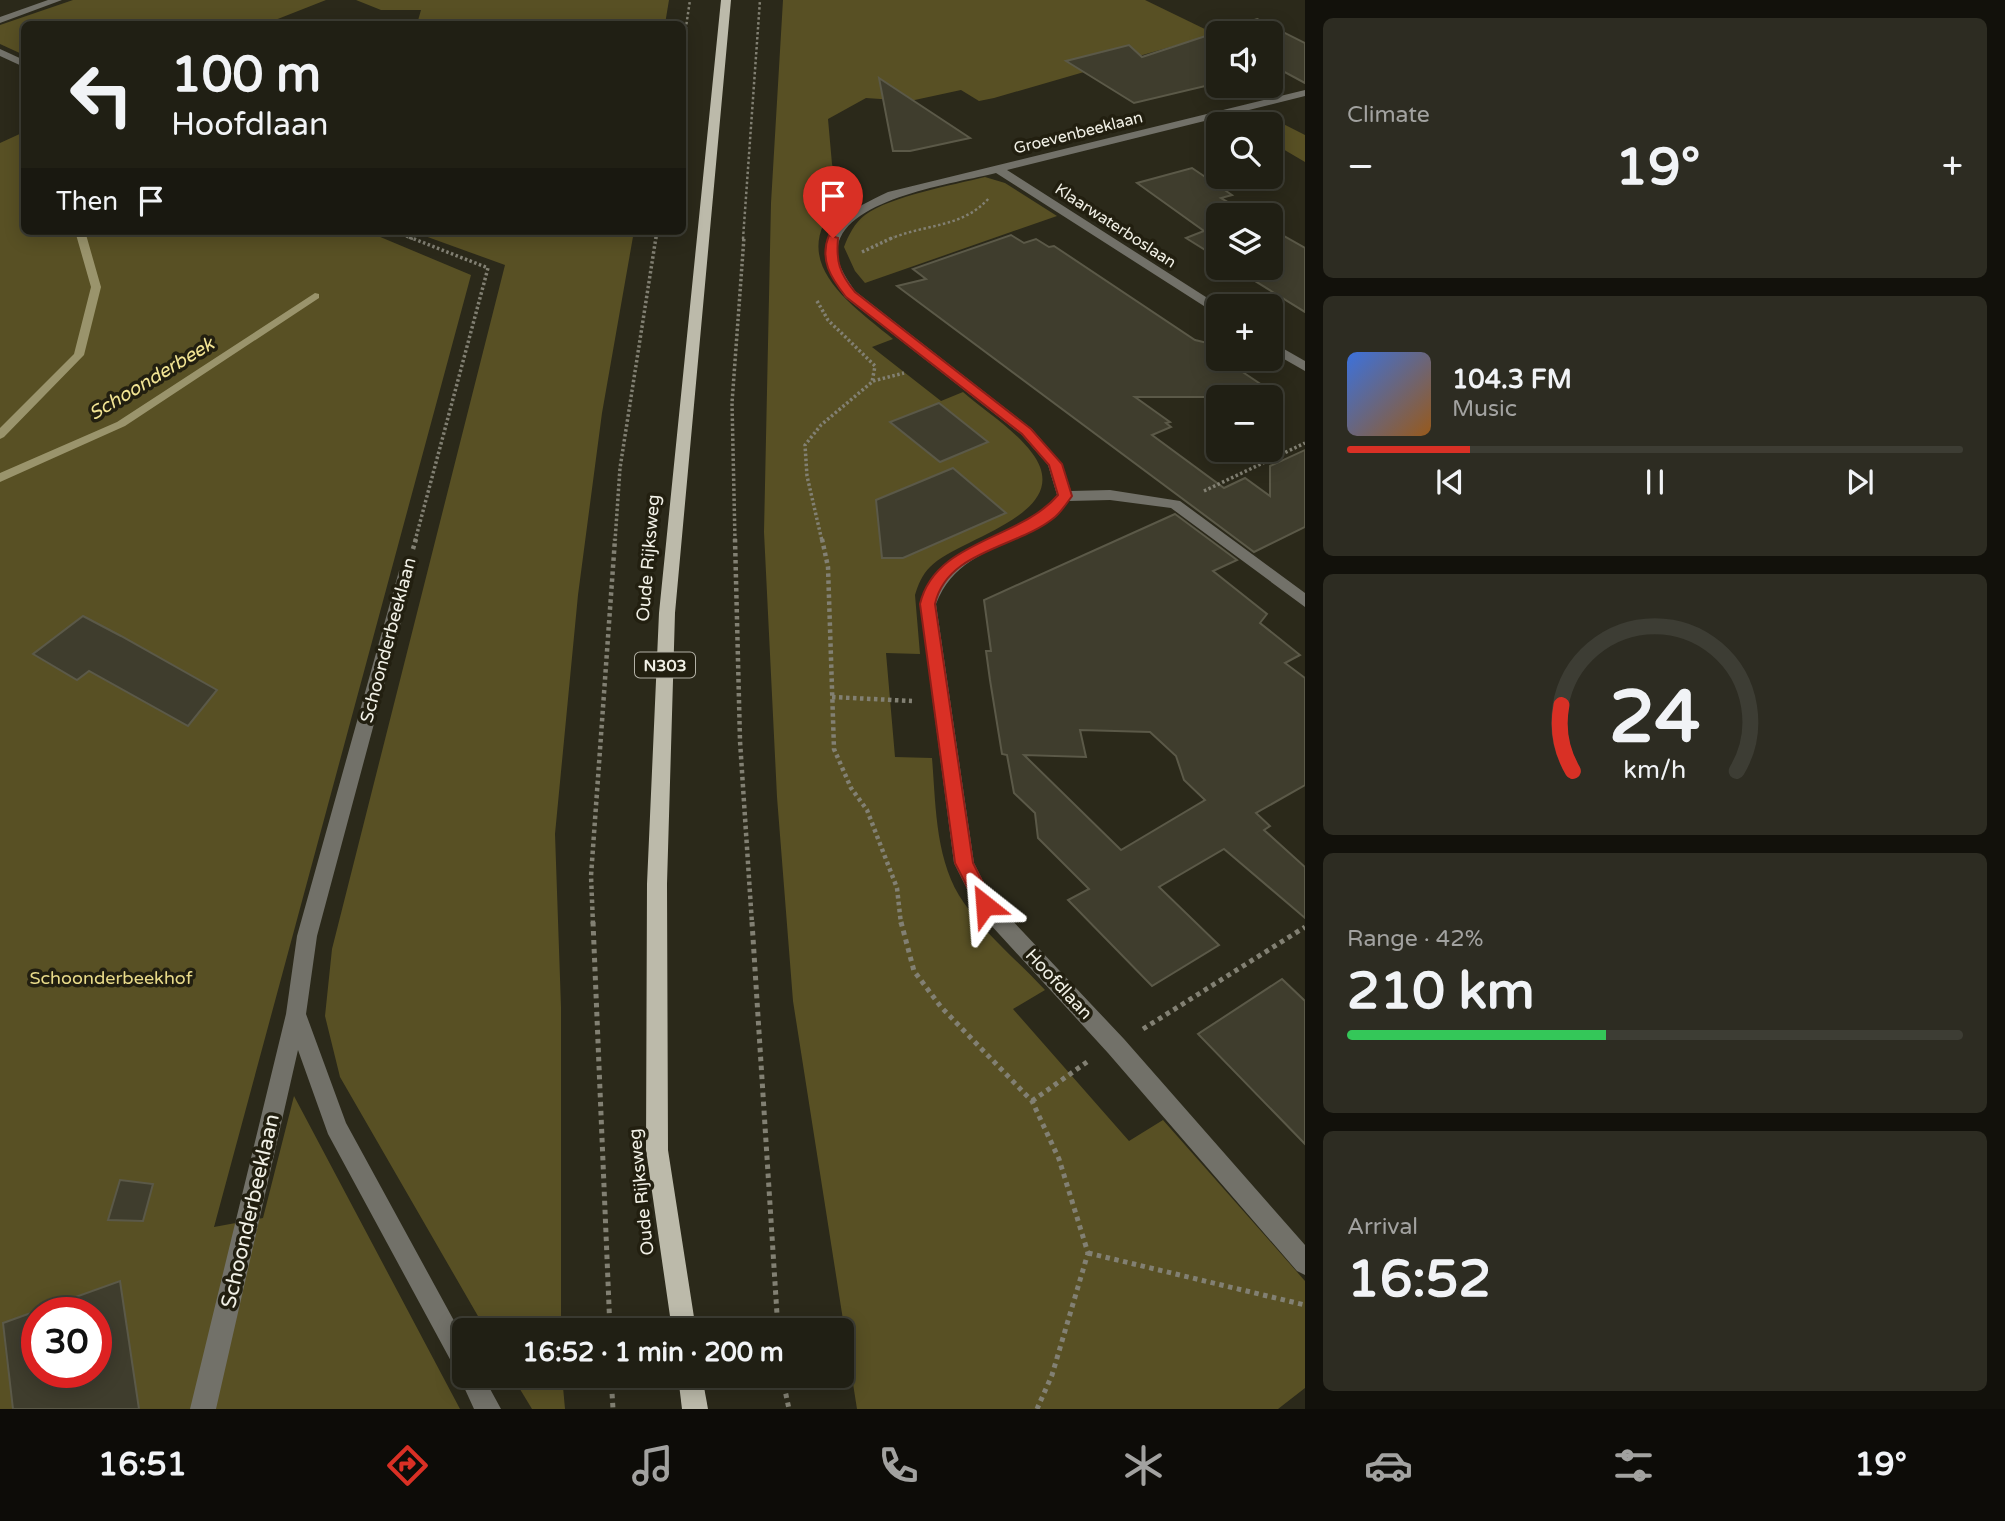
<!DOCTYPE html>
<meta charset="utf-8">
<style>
body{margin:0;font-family:"Varela Round",sans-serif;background:#2d2c22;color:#f1f3f6;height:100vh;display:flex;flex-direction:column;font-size:26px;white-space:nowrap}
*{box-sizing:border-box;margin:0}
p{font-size:23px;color:#a2a2a0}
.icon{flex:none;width:38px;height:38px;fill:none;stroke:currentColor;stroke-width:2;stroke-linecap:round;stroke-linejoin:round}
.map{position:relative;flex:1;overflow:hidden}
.drawer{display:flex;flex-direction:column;gap:18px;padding:18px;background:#12110b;width:700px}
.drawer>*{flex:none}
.banner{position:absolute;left:21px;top:21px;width:665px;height:214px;border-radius:10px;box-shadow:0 4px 18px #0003,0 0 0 2px #3d3d34;background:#201f14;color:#f1f3f6;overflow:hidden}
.fabs{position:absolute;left:1206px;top:21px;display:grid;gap:14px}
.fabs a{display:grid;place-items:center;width:77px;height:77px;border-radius:10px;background:#201f14;box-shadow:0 4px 18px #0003,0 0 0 2px #3d3d34;font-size:35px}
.speed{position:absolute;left:21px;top:1297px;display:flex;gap:14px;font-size:35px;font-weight:700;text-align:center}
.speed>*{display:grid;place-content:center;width:91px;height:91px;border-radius:50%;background:#201f14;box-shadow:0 4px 18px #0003,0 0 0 2px #3d3d34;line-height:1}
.speed .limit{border:10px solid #d22;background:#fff;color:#111}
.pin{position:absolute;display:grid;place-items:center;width:60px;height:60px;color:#fff;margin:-72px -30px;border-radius:50% 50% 50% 0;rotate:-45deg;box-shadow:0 0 7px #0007}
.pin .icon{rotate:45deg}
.me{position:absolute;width:77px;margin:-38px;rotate:332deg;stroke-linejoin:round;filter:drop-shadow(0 0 5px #0008)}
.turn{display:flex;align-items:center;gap:24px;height:147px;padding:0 35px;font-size:32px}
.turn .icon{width:91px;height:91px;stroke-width:2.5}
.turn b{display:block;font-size:49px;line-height:60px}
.then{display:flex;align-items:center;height:66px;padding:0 35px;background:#0003;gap:14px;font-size:26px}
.big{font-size:52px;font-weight:700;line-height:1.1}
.drawer .widget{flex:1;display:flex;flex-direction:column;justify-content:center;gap:10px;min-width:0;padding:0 24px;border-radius:10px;background:#2d2c22}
.drawer .dial{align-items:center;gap:0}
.dial svg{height:182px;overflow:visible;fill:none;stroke:#3d3d34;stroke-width:7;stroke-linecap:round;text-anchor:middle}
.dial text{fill:#f1f3f6;stroke:none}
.song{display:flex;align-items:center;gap:21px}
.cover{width:84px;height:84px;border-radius:10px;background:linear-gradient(135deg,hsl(220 70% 55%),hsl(30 70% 35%))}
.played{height:7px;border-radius:4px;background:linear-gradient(90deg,#d93025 20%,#3d3d34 20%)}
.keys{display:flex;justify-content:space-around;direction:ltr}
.heat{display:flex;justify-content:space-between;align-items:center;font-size:38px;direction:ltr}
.charge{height:10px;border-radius:5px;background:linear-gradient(90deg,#34c759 42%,#3d3d34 0)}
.trip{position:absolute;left:452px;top:1318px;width:402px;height:70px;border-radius:10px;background:#201f14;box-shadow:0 4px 18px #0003,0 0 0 2px #3d3d34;font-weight:700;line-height:70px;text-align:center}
.tab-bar{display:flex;height:112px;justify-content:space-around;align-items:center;background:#0d0c08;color:#a2a2a0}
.tab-bar .icon{width:49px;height:49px}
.tab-bar .selected{color:#d93025}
.tab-bar b{font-size:32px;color:#f1f3f6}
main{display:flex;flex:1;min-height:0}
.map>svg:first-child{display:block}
.green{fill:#585024;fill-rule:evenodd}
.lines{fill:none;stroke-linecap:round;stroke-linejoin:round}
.stream{fill:#9a946c;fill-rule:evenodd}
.building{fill:#3f3d2d;stroke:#5b5948;stroke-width:2;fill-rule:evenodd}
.path-far3{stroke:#828073;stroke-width:2.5;stroke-dasharray:2.5 2.5;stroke-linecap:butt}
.path-far2{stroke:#828073;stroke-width:3.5;stroke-dasharray:2.5 2.5;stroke-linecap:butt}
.path-far1{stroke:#828073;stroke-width:4.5;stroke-dasharray:3.5 3.5;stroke-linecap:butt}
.path{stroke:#828073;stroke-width:5;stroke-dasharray:4.5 4.5;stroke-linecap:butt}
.minor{fill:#727169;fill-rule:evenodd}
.major{fill:#bcbaaa;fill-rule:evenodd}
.route{fill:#d93025;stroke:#8d1f18;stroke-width:2}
.labels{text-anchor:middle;stroke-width:7;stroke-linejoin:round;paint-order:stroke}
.far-street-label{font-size:16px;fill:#f1f0e6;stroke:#221f10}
.shield{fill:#221f10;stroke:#b3b1a6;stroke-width:2}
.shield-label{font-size:16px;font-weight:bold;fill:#f1f0e6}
.street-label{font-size:18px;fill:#f1f0e6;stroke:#221f10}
.park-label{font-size:18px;fill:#e9db8a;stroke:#221f10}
.water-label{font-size:19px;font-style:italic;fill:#f3e594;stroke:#221f10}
.near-street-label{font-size:21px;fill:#f1f0e6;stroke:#221f10}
</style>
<main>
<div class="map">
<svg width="1305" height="1409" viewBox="0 0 1305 1409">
<rect width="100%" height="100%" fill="#2b291a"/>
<!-- green -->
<g class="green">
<polygon points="73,0 326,0 265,24 24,24 24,55 0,44 0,25"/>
<polygon points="356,0 669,0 665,24 417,24 421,10 381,10"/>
<path d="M783 0H1145L1215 34 994 98 979 101 961 90 910 101 866 98 828 119 832 164 842 199C783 259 848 302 893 339L872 347 941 401 963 392C985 411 1015 430 1032 453 1078 514 959 537 930 567 922 575 918 585 915 595L920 654 886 653 895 757 932 758C936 806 935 862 964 903 986 935 1019 962 1045 990L1013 1009 1129 1141 1163 1120 1305 1281V1388L1278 1409H857L793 1001 777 797 764 532 771 203Z"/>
<polygon points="1258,111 1305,135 1305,162 1271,142 1270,124 1237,124 1226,118"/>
<path d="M24 132V231H366L471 275 214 1227 263 1218 294 1096 460 1409H0V143ZM37 1312H96V1372H37Z"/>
<path d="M985 177 1005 183 1057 216 865 283 855 271 844 247C848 236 855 222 865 215 891 196 953 185 985 177Z"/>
<polygon points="411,231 634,231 602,413 578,595 555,834 561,1007 561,1330 486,1330 340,1077 325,1016 332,949 505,265"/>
<polygon points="512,1376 562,1376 565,1409 532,1409"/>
</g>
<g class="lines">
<!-- stream -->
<g class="stream">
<polygon points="75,231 85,231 101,287 84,355 4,437 0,439 0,428 74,354 91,287"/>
<polygon points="315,293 319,294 319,298 125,426 0,482 0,473 117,422"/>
</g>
</g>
<!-- building -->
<g class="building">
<polygon points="1257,19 1305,43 1305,83 1281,70 1270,72 1270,33 1218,33 1218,83 1134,103 1066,61 1129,45 1142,57"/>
<polygon points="879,78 970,138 910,151 893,151"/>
<polygon points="1192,168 1232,195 1221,198 1250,215 1218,215 1218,258 1186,238 1204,231 1137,183"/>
<polygon points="1270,228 1305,248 1305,312 1234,268 1270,268"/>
<polygon points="1011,235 1024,243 1036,239 1049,247 1054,246 1195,340 1212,344 1218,359 1223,359 1280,397 1135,397 1170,422 1166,423 1171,427 1152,435 1224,488 1245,478 1270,496 1270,466 1305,450 1305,527 1254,552 897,286 926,279 913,269"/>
<polygon points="939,403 988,442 940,462 890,422"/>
<polygon points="953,468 1006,513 903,558 882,558 876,500"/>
<path d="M1175 514 1237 560 1213 571 1267 614 1260 623 1300 655 1285 663 1305 678V785L1256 813 1270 826 1264 830 1305 867V918L1224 849 1159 887 1219 945 1152 986 1068 900 1089 889 1038 838 1035 813 1014 793 1007 755 1002 754 990 680 986 651H991L984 600ZM1080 730 1150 732 1176 756 1184 780 1205 800 1121 850 1024 755 1086 757Z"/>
<polygon points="83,616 121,636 217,690 188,726 89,671 77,680 33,654"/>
<polygon points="1282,979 1305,1001 1305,1144 1198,1034"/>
<polygon points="120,1180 153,1184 143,1221 108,1220"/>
<path d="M120 1281 139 1409H13L3 1323ZM37 1312H96V1372H37Z"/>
</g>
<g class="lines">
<!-- path-far3 -->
<g class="path-far3">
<polyline points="682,54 690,0"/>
<polyline points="392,231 413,239"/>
<polyline points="656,239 657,231"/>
<polyline points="743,239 760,0"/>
<path d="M890 239C924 224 963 228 989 198"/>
</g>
<!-- path-far2 -->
<g class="path-far2">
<polyline points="409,237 488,268 415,541"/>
<polyline points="862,252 894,237"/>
<polyline points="817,301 828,320 875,366 872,382 821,425 805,445 807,476 822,541"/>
<polyline points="873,381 904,373"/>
<polyline points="1204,491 1305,443"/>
<polyline points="615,541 620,468 656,237"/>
<polyline points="735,541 732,403 744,237"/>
</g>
<!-- path-far1 -->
<g class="path-far1">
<polyline points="735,539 740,741 752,924"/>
<polyline points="822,539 828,567 834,749 851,788 867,810 897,888 901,924"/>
<polyline points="413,549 416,539"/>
<polyline points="832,697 912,701"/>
<polyline points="593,924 591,876 615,539"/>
</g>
<!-- path -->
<g class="path">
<polyline points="593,922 610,1330"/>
<polyline points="752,922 778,1330"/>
<polyline points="901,922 914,971 941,1007 1032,1101 1059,1159 1088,1253 1052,1375 1037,1409"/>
<polyline points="1143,1029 1305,927"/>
<polyline points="1032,1101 1087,1062"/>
<polyline points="1088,1253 1305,1305"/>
<polyline points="611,1376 613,1409"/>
<polyline points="782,1376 789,1409"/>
</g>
<!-- minor -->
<g class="minor">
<polygon points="48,0 62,0 0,23 0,17"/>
<polygon points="0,49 24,60 24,67 0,56"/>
<path d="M1305 90V96L1007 170 1220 306 1218 315 996 173C957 183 846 198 838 246 835 263 846 278 855 291L1032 429 1062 464 1071 491 1110 490 1180 501 1305 593V607L1171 508 1110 500 1069 501C1031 548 960 541 936 604L974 863 992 899 1124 1039 1305 1245V1275L1297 1271 1108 1053 978 911 954 863 920 604C949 530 1016 547 1057 495L1048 465 1022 435 845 297C806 239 832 218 888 192Z"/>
<polygon points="1270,341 1305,361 1305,371 1270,351"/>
<polygon points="407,566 415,571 317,936 306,1014 346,1123 464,1339 464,1376 483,1376 501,1409 474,1409 458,1374 328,1134 298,1050 216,1409 190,1409 286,1014 297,936 399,571"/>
</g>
<!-- major -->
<g class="major">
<polygon points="721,0 731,0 675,613 667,884 668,1150 696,1330 672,1330 646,1150 647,884 659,613"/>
<polygon points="678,1376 702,1376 708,1409 682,1409"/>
</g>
</g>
<!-- route -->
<path class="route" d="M829 235 838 238C836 261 839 273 855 292L1031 429 1062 464 1072 496C1067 503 1061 512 1055 517 1018 548 947 550 935 604L973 863 994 905 985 913 979 910 955 863 920 604C935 540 1020 540 1058 495L1049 465 1022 434 846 297C831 278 819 260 829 235Z"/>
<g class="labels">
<!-- far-street labels -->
<g class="far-street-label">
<text transform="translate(1078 132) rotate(-14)" y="6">Groevenbeeklaan</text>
<text transform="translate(1116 225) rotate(33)" y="6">Klaarwaterboslaan</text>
</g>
<!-- shield labels -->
<rect class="shield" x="635" y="652.5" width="60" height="25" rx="5"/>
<g class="shield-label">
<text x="665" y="671">N303</text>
</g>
<!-- street labels -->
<g class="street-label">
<text transform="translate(648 558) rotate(-85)" y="6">Oude Rijksweg</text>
<text transform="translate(388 640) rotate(-75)" y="6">Schoonderbeeklaan</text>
<text transform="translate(1059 984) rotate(47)" y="6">Hoofdlaan</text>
<text transform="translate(641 1192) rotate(-96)" y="6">Oude Rijksweg</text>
</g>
<!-- park labels -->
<g class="park-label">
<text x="111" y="984">Schoonderbeekhof</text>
</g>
<!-- water labels -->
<g class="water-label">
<text transform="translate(151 378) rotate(-31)" y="7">Schoonderbeek</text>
</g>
<!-- near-street labels -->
<g class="near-street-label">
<text transform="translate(250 1211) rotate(-77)" y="7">Schoonderbeeklaan</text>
</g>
</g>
</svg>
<div class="fabs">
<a><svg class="icon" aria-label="sound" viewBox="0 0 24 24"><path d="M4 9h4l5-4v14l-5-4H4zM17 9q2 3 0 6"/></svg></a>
<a><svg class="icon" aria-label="search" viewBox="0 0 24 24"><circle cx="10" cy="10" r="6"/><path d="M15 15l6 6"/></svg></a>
<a><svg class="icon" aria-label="layers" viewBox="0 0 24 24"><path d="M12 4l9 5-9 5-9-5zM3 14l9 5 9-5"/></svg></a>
<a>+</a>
<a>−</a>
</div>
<div class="speed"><div class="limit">30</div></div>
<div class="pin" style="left:833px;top:238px;background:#d93025"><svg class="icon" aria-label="arrive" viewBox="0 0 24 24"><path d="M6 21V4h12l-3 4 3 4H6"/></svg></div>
<svg class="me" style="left:985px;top:905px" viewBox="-20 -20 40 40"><path d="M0-17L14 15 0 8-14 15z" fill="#d93025" stroke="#fff" stroke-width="4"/></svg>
<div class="trip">16:52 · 1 min · 200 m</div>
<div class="banner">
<div class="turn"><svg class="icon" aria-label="left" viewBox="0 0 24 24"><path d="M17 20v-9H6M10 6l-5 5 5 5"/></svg><div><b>100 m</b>Hoofdlaan</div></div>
<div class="then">Then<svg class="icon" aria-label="arrive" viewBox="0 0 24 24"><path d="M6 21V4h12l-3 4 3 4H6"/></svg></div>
</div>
</div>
<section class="drawer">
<div class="widget"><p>Climate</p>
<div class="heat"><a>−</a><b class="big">19°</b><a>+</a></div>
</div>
<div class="widget">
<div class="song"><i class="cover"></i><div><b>104.3 FM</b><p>Music</p></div></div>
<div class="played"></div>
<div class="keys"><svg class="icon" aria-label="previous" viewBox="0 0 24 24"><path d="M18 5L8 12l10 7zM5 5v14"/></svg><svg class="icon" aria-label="pause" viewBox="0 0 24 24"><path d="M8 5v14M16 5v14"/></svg><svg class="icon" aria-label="next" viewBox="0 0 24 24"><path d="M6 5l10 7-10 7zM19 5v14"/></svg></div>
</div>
<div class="widget dial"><svg viewBox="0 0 100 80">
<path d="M14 69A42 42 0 1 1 86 69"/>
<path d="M14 69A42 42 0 0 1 9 40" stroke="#d93025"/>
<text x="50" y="56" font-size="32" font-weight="700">24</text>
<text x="50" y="72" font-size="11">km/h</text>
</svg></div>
<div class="widget"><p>Range · 42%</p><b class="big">210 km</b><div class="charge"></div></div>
<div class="widget"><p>Arrival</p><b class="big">16:52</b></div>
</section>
</main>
<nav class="tab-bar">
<b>16:51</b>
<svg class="icon selected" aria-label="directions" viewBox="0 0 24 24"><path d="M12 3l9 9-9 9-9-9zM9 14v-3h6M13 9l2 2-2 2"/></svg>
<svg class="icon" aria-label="music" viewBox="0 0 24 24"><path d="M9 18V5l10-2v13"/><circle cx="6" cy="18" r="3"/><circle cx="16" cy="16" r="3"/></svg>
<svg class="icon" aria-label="phone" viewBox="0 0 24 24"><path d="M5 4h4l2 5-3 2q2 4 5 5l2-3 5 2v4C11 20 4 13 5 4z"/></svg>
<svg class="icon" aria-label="climate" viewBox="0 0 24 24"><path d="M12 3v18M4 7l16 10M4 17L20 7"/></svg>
<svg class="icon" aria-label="car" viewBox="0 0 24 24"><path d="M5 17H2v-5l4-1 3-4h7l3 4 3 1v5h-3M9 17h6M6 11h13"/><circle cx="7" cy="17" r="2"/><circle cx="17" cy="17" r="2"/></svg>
<svg class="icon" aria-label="filters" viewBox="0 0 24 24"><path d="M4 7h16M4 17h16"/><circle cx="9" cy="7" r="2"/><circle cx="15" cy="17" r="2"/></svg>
<b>19°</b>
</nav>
